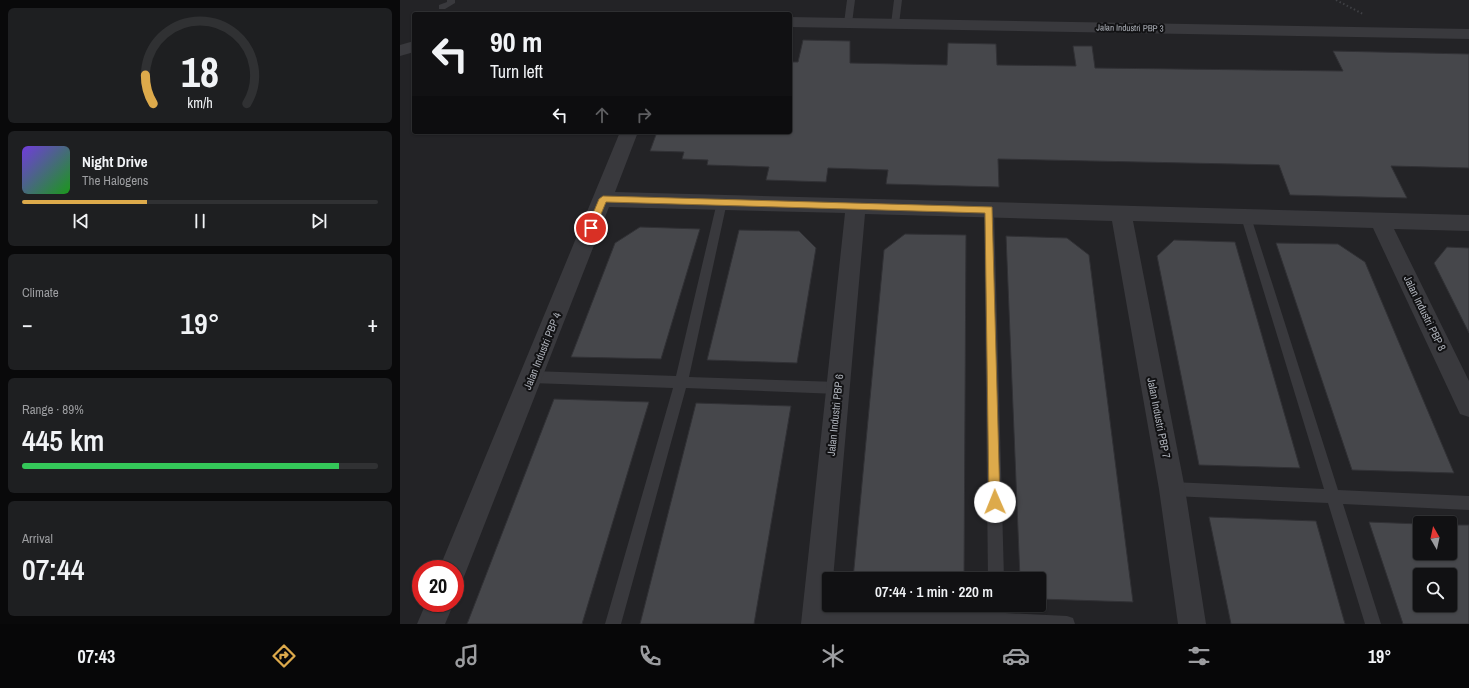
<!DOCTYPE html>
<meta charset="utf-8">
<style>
body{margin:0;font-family:"Archivo Narrow",sans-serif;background:#1e1f21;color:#f1f3f6;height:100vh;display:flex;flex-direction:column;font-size:15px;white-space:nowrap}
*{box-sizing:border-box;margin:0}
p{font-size:13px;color:#9c9da0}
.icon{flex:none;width:22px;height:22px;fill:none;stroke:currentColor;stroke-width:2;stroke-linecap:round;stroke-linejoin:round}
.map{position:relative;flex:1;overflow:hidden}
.sheet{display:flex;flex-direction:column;gap:8px;padding:8px;background:#09090a;width:400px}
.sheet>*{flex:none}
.guide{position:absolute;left:12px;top:12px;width:380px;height:122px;border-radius:4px;box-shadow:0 1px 3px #0004,0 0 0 1px #303133;background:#111113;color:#f1f3f6;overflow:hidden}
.needle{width:26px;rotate:351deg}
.tools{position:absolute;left:1013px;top:516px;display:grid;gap:8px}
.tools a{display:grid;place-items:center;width:44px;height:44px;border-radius:4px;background:#111113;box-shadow:0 1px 3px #0004,0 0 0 1px #303133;font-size:20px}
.speed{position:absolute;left:12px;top:560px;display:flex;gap:8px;font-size:20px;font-weight:700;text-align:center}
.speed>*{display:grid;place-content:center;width:52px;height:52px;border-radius:50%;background:#111113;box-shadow:0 1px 3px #0004,0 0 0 1px #303133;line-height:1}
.speed .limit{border:6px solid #d22;background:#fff;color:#111}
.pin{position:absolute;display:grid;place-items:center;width:34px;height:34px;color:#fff;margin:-17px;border:2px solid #fff;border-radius:50%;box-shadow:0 1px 4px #0007}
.me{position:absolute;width:44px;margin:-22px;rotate:359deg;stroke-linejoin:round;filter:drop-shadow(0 0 3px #0008)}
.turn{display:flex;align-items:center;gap:14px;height:84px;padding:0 12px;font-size:18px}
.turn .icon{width:52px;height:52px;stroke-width:2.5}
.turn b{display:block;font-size:28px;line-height:34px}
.lanes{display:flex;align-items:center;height:38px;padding:0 12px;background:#0003;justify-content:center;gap:20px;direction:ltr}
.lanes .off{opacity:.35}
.big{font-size:30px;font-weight:600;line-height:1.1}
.sheet .widget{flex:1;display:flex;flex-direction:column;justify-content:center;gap:6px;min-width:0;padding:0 14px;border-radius:6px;background:#1e1f21}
.sheet .dial{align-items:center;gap:0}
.dial svg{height:104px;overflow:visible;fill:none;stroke:#303133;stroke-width:7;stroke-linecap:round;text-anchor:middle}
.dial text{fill:#f1f3f6;stroke:none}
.song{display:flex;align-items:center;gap:12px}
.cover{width:48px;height:48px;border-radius:6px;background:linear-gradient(135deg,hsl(260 70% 55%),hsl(120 70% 35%))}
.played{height:4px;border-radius:2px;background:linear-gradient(90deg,#ddaa4b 35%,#303133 35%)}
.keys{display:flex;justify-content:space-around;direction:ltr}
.heat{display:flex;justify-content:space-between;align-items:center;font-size:22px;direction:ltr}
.charge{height:6px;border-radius:3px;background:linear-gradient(90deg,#34c759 89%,#303133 0)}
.trip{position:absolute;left:422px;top:572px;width:224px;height:40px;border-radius:4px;background:#111113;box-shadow:0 1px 3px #0004,0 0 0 1px #303133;font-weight:600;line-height:40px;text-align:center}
.dock{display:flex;height:64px;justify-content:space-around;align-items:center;background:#070708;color:#9c9da0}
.dock .icon{width:28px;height:28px}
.dock .on{color:#ddaa4b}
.dock b{font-size:18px;color:#f1f3f6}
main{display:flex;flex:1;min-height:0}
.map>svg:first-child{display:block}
.built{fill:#232326;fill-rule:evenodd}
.building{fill:#46474b;stroke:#313135;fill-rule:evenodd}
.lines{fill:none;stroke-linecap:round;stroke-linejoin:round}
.path{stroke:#3f4044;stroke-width:2;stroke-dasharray:1.5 2.5;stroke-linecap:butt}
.service{fill:#39393d;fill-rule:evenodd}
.minor{fill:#39393d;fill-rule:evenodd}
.route{fill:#ddaa4b;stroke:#906e31}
.labels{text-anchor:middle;stroke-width:4;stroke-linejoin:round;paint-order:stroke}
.far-street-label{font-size:9px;fill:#abafb7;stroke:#121214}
.street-label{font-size:11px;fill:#abafb7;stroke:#121214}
</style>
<main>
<section class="sheet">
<div class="widget dial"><svg viewBox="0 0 100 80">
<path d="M14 69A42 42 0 1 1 86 69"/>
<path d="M14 69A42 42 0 0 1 8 47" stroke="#ddaa4b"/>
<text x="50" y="56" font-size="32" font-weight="700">18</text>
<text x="50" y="72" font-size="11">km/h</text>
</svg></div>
<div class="widget">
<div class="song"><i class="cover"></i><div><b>Night Drive</b><p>The Halogens</p></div></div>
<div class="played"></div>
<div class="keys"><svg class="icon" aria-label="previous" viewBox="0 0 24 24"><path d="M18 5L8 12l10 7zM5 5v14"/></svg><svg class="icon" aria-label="pause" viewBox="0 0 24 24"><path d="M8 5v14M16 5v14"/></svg><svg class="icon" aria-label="next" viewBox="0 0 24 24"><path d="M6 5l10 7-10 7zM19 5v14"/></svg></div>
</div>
<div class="widget"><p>Climate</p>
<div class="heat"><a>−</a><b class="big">19°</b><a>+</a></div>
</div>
<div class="widget"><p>Range · 89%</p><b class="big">445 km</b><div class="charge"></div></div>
<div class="widget"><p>Arrival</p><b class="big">07:44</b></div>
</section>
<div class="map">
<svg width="1069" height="624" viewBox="0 0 1069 624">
<rect width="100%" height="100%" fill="#171719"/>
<!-- built -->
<path class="built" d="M0 0H1069V624H0ZM14 14H390V132H14ZM1020 523H1050V553H1020ZM21 569H55V603H21ZM1020 575H1050V605H1020ZM429 579H639V605H429Z"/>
<!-- building -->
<g class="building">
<polygon points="403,40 450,41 450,63 547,65 548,43 596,44 597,65 676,66 673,46 692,46 695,68 943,71 933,51 1069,54 1069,168 991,166 1007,198 890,195 879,165 598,159 599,187 486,184 488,170 428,168 426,182 366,180 369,167 307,165 308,160 282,159 284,152 250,151 257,132 390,132 390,62 398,62"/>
<polygon points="240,227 300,229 261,359 171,357 215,243"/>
<polygon points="339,230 399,231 416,248 397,363 307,360"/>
<polygon points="505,234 566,235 564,579 453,579 484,250"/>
<polygon points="606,236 667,238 689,255 733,602 639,599 639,579 620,579"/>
<polygon points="774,240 835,242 900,468 799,465 757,256"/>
<polygon points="876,243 938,244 965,262 1054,473 952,470"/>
<polygon points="1047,247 1069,248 1069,333 1034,263"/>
<polygon points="154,399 249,402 182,624 67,624"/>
<polygon points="296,403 391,406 354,624 240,624"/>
<polygon points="809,517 916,521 945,624 831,624"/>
<path d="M969 522 1020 524V553H1050V525H1069V624H1003ZM1020 575H1050V605H1020Z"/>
</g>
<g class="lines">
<!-- path -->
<polyline class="path" points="936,0 963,14"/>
<!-- service -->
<g class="service">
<polygon points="47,0 55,0 55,3 45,9 39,9 39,5 47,2"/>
<polygon points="447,0 455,0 452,23 448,26 444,23"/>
<polygon points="494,0 502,0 499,24 495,27 491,24"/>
<polygon points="322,198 327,202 289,377 438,382 443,384 444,388 443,392 438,394 286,388 221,624 205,624 273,388 132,383 127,381 126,377 127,373 132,371 276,376 317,202"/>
<polygon points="589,206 594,210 604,579 588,579 584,210"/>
<polygon points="846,213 851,217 938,490 1069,496 1069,510 943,504 981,624 965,624 928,503 772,496 767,494 765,489 767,484 772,482 924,489 841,217"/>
<polygon points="589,605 605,605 605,613 667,616 673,618 675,624 408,624 407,621 409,615 415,613 589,612"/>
</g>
<!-- minor -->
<g class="minor">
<polygon points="390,17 1069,29 1069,39 390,27"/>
<polygon points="14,41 14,52 0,56 0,45"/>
<polygon points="220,132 238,132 215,192 1069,215 1069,231 994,229 1069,381 1069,417 1060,414 973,228 733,221 785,489 806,624 778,624 759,489 712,221 465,214 433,579 429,579 429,605 431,605 429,624 401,624 445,213 209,207 67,569 63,579 55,582 55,569 39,569"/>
<polygon points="26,603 54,603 45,624 17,624"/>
</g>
</g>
<!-- route -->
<polygon class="route" points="203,196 592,207 600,502 599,506 595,507 591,506 589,502 585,213 206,202 194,231 188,231 187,228 199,199"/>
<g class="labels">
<!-- far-street labels -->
<g class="far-street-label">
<text transform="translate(730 28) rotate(1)" y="3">Jalan Industri PBP 3</text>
</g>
<!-- street labels -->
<g class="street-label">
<text transform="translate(1025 313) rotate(64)" y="4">Jalan Industri PBP 8</text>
<text transform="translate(142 351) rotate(-68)" y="4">Jalan Industri PBP 4</text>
<text transform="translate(435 415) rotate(-84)" y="4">Jalan Industri PBP 6</text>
<text transform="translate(759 418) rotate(79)" y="4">Jalan Industri PBP 7</text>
</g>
</g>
</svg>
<div class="tools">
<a><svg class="needle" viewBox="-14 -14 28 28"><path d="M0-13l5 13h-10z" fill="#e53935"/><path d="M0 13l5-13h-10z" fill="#9c9da0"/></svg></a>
<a><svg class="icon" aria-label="search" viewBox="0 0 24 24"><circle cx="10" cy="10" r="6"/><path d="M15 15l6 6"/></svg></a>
</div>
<div class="speed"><div class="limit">20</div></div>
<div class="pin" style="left:191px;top:228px;background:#d93025"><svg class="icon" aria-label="arrive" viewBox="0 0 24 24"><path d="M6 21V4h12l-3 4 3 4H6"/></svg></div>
<svg class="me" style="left:595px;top:502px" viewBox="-20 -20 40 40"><circle r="19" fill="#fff"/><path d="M0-13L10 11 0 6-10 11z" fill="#ddaa4b"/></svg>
<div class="trip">07:44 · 1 min · 220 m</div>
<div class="guide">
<div class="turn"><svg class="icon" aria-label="left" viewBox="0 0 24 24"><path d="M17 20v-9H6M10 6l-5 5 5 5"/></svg><div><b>90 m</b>Turn left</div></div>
<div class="lanes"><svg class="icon" aria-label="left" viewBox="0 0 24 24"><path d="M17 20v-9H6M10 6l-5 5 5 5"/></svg><svg class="icon off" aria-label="ahead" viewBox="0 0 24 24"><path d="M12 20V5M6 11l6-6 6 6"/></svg><svg class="icon off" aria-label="right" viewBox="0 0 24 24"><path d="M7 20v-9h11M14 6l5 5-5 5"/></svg></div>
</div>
</div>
</main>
<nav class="dock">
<b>07:43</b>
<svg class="icon on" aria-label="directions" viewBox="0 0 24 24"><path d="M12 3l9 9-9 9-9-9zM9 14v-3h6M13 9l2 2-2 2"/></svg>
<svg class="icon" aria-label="music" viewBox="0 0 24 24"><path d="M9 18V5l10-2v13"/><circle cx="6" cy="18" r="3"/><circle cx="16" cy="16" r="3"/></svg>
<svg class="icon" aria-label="phone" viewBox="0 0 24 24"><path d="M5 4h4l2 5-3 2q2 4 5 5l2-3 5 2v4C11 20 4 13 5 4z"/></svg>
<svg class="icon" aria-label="climate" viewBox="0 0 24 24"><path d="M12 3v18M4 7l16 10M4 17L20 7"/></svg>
<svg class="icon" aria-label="car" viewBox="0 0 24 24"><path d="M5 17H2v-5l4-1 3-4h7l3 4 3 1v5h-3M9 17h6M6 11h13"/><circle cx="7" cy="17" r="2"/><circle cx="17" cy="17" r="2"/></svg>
<svg class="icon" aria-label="filters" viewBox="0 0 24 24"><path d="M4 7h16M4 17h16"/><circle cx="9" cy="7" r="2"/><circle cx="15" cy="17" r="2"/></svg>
<b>19°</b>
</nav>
